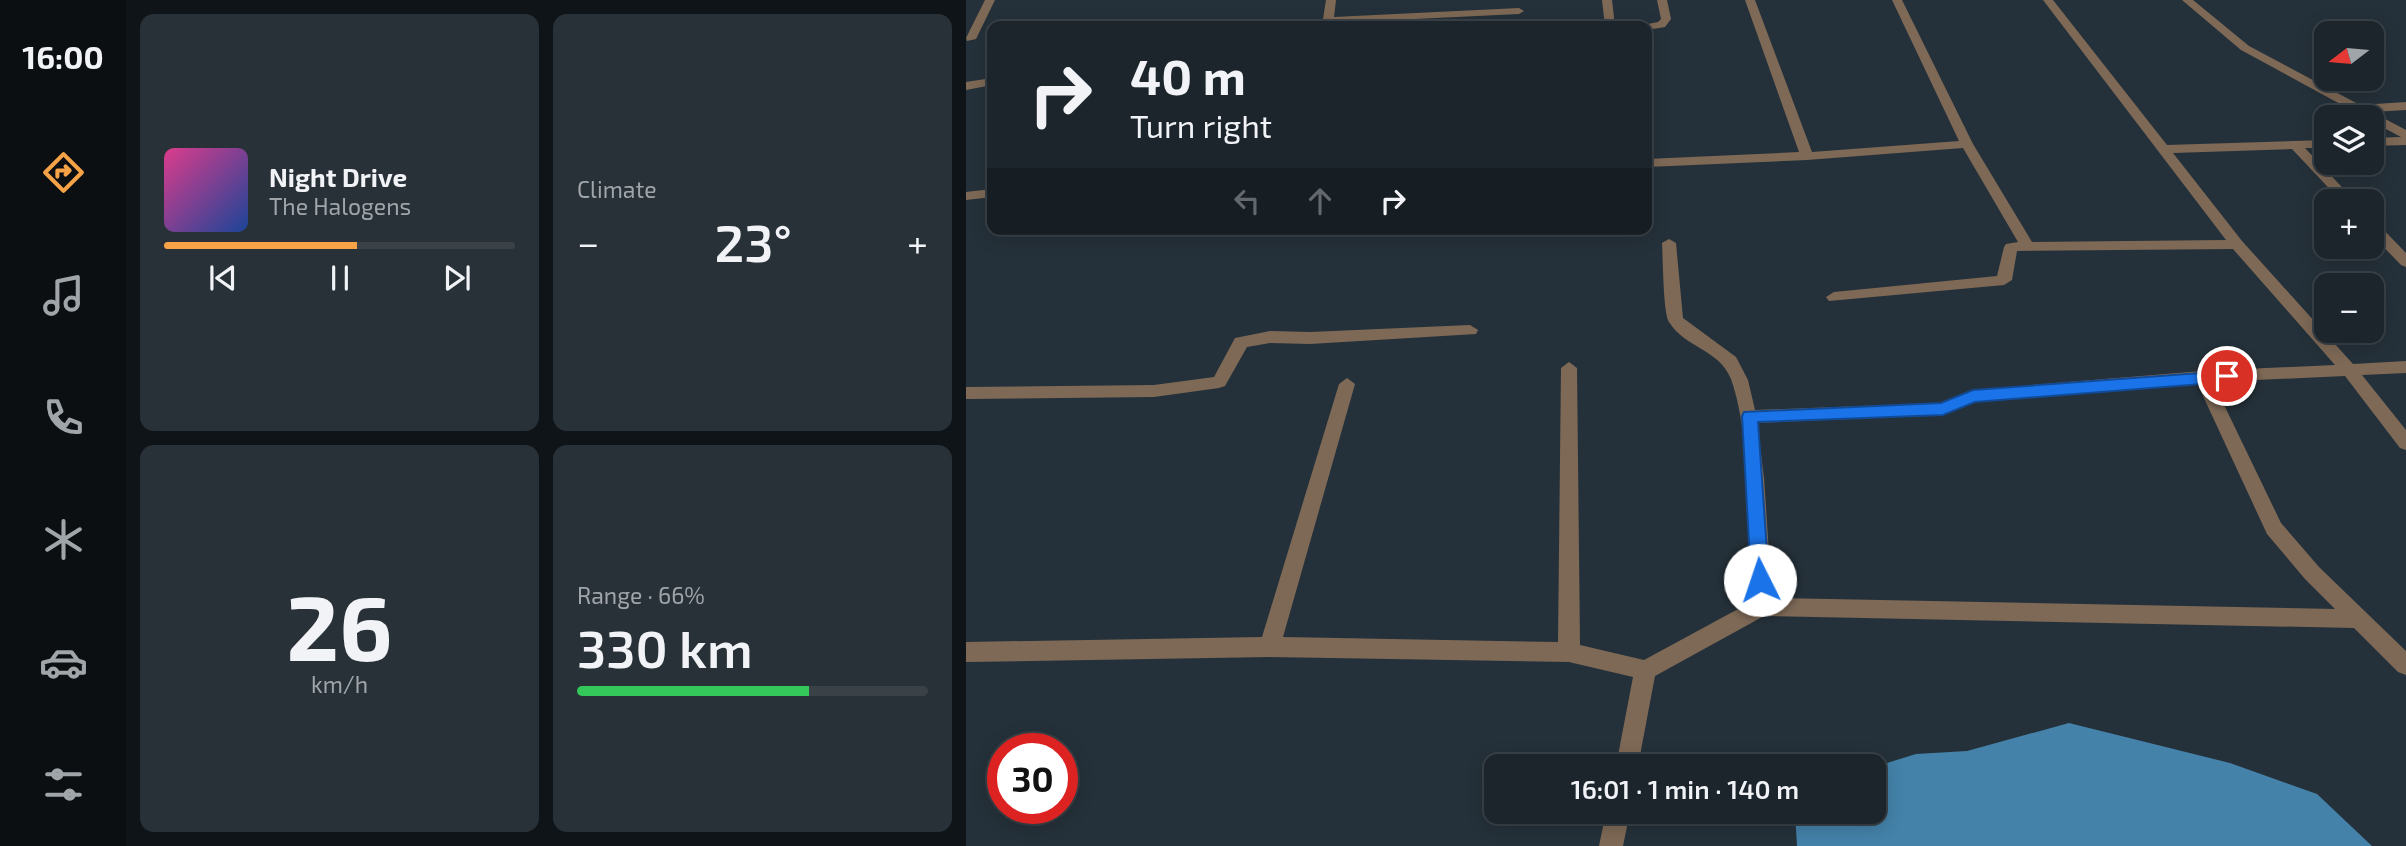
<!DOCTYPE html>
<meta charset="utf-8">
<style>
body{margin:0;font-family:"Exo 2",sans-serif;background:#293138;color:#f1f3f6;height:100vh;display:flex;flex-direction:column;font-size:26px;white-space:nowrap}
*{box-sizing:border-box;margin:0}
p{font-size:23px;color:#a0a5a9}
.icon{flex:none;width:38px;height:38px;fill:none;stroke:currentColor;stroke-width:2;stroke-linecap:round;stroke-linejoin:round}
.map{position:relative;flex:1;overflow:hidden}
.drawer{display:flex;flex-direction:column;gap:14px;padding:14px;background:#0f1418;width:840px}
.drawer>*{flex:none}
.banner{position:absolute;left:21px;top:21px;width:665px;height:214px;border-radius:14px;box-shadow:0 4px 18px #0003,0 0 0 2px #3a4248;background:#1c252c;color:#f1f3f6;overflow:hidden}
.needle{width:46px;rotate:254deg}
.buttons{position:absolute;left:1348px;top:21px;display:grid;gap:14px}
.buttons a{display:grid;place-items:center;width:70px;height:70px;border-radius:14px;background:#1c252c;box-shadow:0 4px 18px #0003,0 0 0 2px #3a4248;font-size:35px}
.speed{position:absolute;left:21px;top:733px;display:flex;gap:14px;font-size:35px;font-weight:700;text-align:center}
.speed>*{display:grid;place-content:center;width:91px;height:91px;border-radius:50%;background:#1c252c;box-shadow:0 4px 18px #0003,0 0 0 2px #3a4248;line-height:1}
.speed .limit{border:10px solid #d22;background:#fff;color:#111}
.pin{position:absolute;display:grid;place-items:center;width:60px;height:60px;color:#fff;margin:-30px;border:4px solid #fff;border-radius:50%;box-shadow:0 2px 7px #0007}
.me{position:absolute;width:77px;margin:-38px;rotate:356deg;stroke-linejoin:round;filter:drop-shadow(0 0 5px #0008)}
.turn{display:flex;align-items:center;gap:24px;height:147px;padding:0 28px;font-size:32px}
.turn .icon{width:91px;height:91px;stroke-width:2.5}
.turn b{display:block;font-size:49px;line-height:60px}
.lanes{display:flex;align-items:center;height:66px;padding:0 28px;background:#0003;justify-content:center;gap:35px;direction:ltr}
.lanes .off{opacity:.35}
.big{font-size:52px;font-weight:600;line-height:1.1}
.drawer .tile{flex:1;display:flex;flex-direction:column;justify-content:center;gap:10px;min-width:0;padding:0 24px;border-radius:14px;background:#293138}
.drawer .dial{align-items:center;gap:0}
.dial b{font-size:91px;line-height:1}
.song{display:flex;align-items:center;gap:21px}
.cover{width:84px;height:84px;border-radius:10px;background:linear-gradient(135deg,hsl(330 70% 55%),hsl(220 70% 35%))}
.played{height:7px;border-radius:4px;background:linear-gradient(90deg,#f6a246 55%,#3a4248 55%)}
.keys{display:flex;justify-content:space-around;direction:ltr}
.heat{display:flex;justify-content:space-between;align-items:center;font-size:38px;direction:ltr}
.charge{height:10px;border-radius:5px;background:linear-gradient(90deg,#34c759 66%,#3a4248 0)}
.drawer .tiles{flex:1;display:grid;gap:14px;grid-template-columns:repeat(2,1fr)}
.trip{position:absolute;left:518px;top:754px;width:402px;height:70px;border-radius:14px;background:#1c252c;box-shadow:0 4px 18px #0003,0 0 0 2px #3a4248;font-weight:600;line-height:70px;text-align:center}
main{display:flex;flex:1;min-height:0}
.tab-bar{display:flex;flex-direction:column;width:126px;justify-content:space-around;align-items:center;background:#0b0f12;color:#a0a5a9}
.tab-bar .icon{width:49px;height:49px}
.tab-bar .active{color:#f6a246}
.tab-bar b{font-size:32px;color:#f1f3f6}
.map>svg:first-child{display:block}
.water{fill:#4482a9}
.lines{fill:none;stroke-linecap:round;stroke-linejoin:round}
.minor{fill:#7e6956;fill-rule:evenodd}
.route{fill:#1a73e8;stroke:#114b97;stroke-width:2}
</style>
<main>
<nav class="tab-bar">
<b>16:00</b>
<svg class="icon active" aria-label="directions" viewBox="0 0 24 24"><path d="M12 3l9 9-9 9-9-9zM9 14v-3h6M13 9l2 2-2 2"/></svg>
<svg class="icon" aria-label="music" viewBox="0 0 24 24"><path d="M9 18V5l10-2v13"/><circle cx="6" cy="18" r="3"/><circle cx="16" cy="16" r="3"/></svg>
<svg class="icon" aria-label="phone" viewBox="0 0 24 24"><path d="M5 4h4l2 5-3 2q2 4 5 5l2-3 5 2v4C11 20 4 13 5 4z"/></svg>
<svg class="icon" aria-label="climate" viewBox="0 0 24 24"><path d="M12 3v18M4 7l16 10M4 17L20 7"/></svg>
<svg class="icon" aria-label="car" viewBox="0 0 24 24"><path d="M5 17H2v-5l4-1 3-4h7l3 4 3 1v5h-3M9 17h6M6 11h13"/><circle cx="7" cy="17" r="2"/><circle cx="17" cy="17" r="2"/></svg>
<svg class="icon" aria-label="filters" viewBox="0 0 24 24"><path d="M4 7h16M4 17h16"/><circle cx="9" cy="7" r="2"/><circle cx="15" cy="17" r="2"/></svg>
</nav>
<section class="drawer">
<div class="tiles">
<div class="tile">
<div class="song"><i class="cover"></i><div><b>Night Drive</b><p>The Halogens</p></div></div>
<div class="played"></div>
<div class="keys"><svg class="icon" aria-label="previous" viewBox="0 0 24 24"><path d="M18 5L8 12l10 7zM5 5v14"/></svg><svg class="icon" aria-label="pause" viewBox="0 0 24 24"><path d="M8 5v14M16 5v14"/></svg><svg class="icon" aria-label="next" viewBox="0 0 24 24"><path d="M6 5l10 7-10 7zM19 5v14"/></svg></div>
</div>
<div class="tile"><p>Climate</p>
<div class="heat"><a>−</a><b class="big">23°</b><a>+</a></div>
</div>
<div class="tile dial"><b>26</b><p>km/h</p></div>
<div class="tile"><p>Range · 66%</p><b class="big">330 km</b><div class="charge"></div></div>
</div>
</section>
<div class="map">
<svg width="1440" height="846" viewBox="0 0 1440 846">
<rect width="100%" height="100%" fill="#25313a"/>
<!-- water -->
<polygon class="water" points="1103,723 1264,763 1351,794 1406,846 831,846 829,812 908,812 908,767 950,754 1001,751"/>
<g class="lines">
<!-- minor -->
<g class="minor">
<polygon points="19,0 29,0 10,39 1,41 0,38"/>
<polygon points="360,0 370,0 368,17 553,8 558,11 553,14 365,23 360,26 349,26 357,19"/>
<polygon points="636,0 646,0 649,26 639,26"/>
<polygon points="691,0 701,0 705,19 699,27 681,30 681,26 677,25 692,22 695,19"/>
<path d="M779 0H789L846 152 993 141 926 0H936L1007 144 1066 242 1260 240 1077 0H1087L1201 145 1360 140V148H1339L1389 201H1375L1326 149 1207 153 1276 241 1387 364 1440 361V373L1396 375 1440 430V450L1434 448 1379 376 1247 382 1315 523 1353 567 1440 651V675L1432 672 1388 628 798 616 689 676 672 766H650L667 677 603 662 304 657 0 662V642L296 637 373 384 381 378 389 384 317 637 592 642 595 368 603 362 611 368 614 645 678 660 785 602C782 538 786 438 765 379 753 349 719 348 703 322 697 313 697 258 696 243L703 239 710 243 717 318 770 357 782 380 789 410 975 403 1007 390 1236 371 1369 365 1267 249 1051 251 1046 280 1038 285 863 301 860 297 868 292 1031 276 1038 247 1040 244 1052 242 997 148 841 160 681 167V159L833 152ZM1231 383 1301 534 1339 579 1369 609 806 598 798 478 791 423 977 415 1009 402Z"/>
<polygon points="1216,0 1227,0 1283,46 1394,105 1440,102 1440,110 1406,112 1440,130 1440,145 1405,146 1405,138 1435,137 1405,121 1405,117 1398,117 1275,50"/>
<polygon points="124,23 155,23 160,26 119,26"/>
<polygon points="26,78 26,85 0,90 0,82"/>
<polygon points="26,189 26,197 0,200 0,192"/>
<polygon points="1405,221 1410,222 1440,253 1440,267 1435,265 1405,234"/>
<polygon points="504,325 512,330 510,334 344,344 304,343 281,347 259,386 253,388 188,397 0,399 0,387 188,385 248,377 269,338 304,331 344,332"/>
<polygon points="640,812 664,812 657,846 633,846"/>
</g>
</g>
<!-- route -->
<polygon class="route" points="1261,371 1268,376 1261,382 1009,402 977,415 792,422 803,580 800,585 794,588 787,585 785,580 776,416 778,412 975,403 1007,390"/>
</svg>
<div class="buttons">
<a><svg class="needle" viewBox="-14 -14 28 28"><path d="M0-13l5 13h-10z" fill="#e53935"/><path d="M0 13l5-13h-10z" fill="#a0a5a9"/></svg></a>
<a><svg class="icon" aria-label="layers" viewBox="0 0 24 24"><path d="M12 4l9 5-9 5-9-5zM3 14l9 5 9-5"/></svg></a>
<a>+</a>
<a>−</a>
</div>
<div class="speed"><div class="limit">30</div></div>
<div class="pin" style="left:1261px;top:376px;background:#d93025"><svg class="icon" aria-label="arrive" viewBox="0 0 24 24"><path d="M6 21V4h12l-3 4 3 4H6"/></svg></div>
<svg class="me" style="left:794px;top:580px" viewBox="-20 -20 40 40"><circle r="19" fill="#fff"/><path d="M0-13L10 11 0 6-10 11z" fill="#1a73e8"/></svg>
<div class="trip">16:01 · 1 min · 140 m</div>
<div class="banner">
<div class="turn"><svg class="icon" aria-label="right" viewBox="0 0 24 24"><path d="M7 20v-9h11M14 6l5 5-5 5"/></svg><div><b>40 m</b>Turn right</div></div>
<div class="lanes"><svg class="icon off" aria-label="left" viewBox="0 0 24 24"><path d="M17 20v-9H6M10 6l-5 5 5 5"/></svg><svg class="icon off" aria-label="ahead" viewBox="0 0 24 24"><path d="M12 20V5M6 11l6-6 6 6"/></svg><svg class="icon" aria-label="right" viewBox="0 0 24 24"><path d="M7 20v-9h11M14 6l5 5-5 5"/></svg></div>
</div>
</div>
</main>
